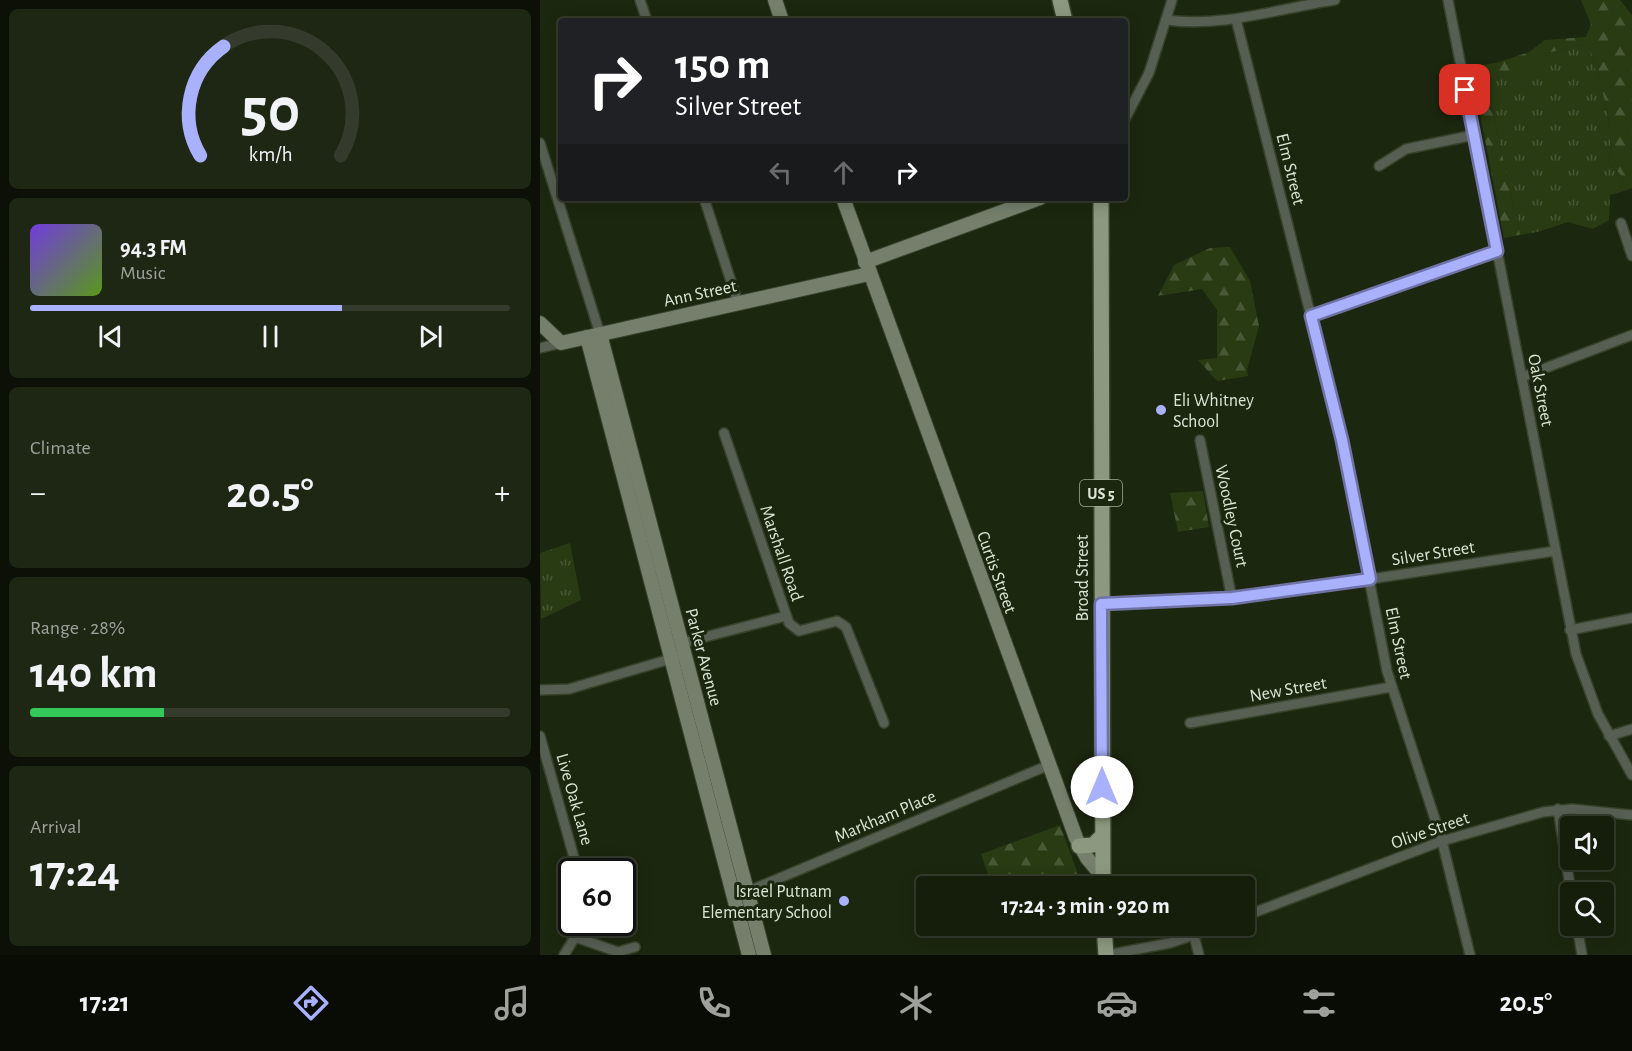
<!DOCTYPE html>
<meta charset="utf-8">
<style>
body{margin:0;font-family:"Alegreya Sans",sans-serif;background:#1e2614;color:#f1f3f6;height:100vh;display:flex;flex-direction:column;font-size:22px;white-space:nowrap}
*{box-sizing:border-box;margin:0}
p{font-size:20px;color:#9da29d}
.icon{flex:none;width:33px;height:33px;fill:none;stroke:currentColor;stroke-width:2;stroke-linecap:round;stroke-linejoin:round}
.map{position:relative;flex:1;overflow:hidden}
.drawer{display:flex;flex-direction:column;gap:9px;padding:9px;background:#0c1006;width:540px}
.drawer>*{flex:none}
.banner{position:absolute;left:18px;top:18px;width:570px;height:183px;border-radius:6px;box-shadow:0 3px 15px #0003,0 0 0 2px #343b2c;background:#202124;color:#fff;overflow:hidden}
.tools{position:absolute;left:1020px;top:816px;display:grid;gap:12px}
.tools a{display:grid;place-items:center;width:54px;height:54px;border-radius:6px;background:#151d0b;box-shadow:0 3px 15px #0003,0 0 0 2px #343b2c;font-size:30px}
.speed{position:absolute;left:18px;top:858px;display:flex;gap:12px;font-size:30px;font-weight:700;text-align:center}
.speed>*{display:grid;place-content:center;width:78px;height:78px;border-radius:50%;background:#151d0b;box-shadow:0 3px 15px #0003,0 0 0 2px #343b2c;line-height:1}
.speed .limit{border:3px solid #111;border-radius:9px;background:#fff;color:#111}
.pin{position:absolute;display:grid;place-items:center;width:51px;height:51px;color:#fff;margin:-26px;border-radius:12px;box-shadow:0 3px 9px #0006}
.me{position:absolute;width:66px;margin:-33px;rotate:0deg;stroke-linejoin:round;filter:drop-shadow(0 0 4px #0008)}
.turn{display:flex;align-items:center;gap:21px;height:126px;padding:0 18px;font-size:27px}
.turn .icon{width:78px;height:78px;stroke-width:2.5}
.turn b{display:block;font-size:42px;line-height:51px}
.lanes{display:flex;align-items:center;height:57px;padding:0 18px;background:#0003;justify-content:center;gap:30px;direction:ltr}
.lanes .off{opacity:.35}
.big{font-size:45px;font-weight:700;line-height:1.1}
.drawer .tile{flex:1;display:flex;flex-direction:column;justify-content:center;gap:9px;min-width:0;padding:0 21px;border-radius:9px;background:#1e2614}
.drawer .dial{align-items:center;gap:0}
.dial svg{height:156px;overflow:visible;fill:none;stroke:#343b2c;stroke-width:7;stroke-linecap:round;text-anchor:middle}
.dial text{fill:#f1f3f6;stroke:none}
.song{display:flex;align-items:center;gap:18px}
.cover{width:72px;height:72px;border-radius:9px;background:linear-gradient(135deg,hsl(260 70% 55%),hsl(90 70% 35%))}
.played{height:6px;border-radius:3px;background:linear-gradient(90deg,#a9b0fc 65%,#343b2c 65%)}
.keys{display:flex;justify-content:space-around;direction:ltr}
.heat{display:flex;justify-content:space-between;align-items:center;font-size:33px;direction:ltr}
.charge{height:9px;border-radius:4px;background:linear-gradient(90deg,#34c759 28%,#343b2c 0)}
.trip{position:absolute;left:376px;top:876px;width:339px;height:60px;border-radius:6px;background:#151d0b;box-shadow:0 3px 15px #0003,0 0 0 2px #343b2c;font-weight:700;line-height:60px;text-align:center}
.menu{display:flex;height:96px;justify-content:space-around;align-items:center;background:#080c04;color:#9da29d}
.menu .icon{width:42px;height:42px}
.menu .current{color:#a9b0fc}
.menu b{font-size:27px;color:#f1f3f6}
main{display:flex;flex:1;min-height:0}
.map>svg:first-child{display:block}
.grass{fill:url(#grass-tufts)}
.forest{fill:url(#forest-firs)}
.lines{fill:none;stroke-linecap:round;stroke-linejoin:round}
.street-casing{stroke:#37422b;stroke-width:12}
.secondary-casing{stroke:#37422b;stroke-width:16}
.primary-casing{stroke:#37422b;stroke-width:18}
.street{stroke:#575e52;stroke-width:9}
.secondary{stroke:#757f6c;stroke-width:14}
.primary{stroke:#8c9880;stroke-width:15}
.route-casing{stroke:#6e72a4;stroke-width:15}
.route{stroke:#a9b0fc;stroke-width:10}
.poi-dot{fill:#a9b0fc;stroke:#1c270f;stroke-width:2}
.labels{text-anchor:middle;stroke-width:6;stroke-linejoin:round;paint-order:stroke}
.shield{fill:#1c270f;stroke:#a3ac9a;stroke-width:1.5}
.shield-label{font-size:16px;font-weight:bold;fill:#dde5d6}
.street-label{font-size:18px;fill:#dde5d6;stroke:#1c270f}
.poi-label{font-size:18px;fill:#dde5d6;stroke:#1c270f;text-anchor:start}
</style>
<main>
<section class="drawer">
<div class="tile dial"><svg viewBox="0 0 100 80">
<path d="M14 69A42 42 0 1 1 86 69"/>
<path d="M14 69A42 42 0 0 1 26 13" stroke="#a9b0fc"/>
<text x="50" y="56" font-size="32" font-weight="700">50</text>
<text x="50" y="72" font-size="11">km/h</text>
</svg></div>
<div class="tile">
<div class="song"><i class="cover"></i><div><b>94.3 FM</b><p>Music</p></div></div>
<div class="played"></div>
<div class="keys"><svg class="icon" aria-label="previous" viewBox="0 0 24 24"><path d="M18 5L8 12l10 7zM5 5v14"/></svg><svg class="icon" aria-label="pause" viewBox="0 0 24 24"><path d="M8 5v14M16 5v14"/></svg><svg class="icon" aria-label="next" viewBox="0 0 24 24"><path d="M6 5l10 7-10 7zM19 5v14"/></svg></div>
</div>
<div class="tile"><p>Climate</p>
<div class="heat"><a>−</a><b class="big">20.5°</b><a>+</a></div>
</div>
<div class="tile"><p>Range · 28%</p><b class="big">140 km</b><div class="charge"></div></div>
<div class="tile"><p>Arrival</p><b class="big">17:24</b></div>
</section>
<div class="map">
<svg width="1092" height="955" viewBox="0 0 1092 955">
<defs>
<pattern id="grass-tufts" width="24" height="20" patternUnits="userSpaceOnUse" patternTransform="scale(1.5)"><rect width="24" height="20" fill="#293b13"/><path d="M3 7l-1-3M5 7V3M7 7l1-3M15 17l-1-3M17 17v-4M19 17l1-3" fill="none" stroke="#485735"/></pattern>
<pattern id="forest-firs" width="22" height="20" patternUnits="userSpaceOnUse" patternTransform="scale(1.5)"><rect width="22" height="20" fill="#293b13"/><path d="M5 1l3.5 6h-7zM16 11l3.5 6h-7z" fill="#485735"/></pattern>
</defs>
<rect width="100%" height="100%" fill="#1c270f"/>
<!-- grass -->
<g class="grass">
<path d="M1047 43C1059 81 1076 123 1069 163L1083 177 1081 192 1070 195 1069 220 1053 229 1028 222 998 232 980 235 946 81 986 69 1008 53Z"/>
<polygon points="30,543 41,600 1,619 0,553"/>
</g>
<!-- forest -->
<g class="forest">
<path d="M1041 0H1080L1092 15V188L1081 192 1083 177 1069 163C1076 123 1059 81 1047 43L1008 53 986 70 946 81 980 235 964 238 931 67 956 63 989 52 1005 40 1046 37 1051 24Z"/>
<polygon points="690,247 710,281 719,326 707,370 708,376 677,381 658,360 677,358 677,310 662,289 618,296 634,265 670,248"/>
<polygon points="663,491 669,527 638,532 630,493"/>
<polygon points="520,825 539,877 505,886 452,886 441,854"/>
</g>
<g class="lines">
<!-- street casing -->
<g class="street-casing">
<g id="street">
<polyline points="100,0 107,21"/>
<polyline points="908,0 1036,654 1058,714 1092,775"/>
<polyline points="696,19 802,440 847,671 902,841 930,955"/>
<path d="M627 20C683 28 740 8 795 0"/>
<polyline points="585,119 609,73 632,0"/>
<polyline points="0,143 60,334"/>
<polyline points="839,166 866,149 934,135"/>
<polyline points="164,198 198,303"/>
<polyline points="1081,223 1092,256"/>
<polyline points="771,316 957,251"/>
<polyline points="0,348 21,343"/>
<polyline points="982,377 1092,335"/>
<polyline points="184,433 249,623 259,631 297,621 306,627 344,723"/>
<polyline points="660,440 692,599"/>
<polyline points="561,604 725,595 1015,551"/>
<polyline points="1030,630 1092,618"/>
<polyline points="142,643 246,616"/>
<polyline points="0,690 29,689 137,657"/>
<polyline points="650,723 851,687"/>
<polyline points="0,736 38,872"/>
<polyline points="1069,736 1092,729"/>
<polyline points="1018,809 1031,892"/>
<polyline points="204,893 509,765"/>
<polyline points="705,916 902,841 1003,812 1032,809 1092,815"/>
<polyline points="1037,926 1042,955"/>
<polyline points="654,936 659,955"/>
<polyline points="35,937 78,952 95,947"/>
<polyline points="24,955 35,937 37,922"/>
<polyline points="567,955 630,943 680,926"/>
</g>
</g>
<!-- secondary casing -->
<g class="secondary-casing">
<g id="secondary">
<polyline points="235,0 242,21"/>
<polyline points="303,198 536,838 547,858 563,877"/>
<polyline points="325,262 500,198"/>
<polyline points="0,323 21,343 329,274"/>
<polyline points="60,334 224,955"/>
<polyline points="47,337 209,955"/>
</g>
</g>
<!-- primary casing -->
<g class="primary-casing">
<g id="primary">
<polyline points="520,0 525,21"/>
<polyline points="561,198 563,886"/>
<polyline points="539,846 553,845 562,836"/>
<polyline points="564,926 566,955"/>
</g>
</g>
<!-- street -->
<use href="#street" class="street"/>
<!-- secondary -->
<use href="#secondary" class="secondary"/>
<!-- primary -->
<use href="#primary" class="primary"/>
</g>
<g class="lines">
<!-- route casing -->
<g class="route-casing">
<polyline id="route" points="562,787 561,604 692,598 830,579 802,440 771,316 957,251 925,90"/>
</g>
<!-- route -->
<use href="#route" class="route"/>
</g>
<!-- markers -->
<g class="poi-dot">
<circle cx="621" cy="410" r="6"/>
<circle cx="304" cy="901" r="6"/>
</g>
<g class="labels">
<!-- shield labels -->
<rect class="shield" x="540" y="480" width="42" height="26" rx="4.5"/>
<g class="shield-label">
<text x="561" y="499">US 5</text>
</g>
<!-- street labels -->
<g class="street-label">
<text transform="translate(751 169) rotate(76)" y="6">Elm Street</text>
<text transform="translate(160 293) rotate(-12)" y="6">Ann Street</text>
<text transform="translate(1001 390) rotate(79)" y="6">Oak Street</text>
<text transform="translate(692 516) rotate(78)" y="6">Woodley Court</text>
<text transform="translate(242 553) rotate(71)" y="6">Marshall Road</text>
<text transform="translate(893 553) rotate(-9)" y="6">Silver Street</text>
<text transform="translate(457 572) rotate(70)" y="6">Curtis Street</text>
<text transform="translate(542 578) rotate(-90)" y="6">Broad Street</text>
<text transform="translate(859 643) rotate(78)" y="6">Elm Street</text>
<text transform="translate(164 657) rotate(75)" y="6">Parker Avenue</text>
<text transform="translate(748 689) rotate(-10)" y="6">New Street</text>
<text transform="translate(35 799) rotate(74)" y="6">Live Oak Lane</text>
<text transform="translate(345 816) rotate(-23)" y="6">Markham Place</text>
<text transform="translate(890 830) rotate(-19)" y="6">Olive Street</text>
</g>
<!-- poi labels -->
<g class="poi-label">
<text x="633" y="406">Eli Whitney<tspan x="633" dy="21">School</tspan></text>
<text x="292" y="897" text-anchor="end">Israel Putnam<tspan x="292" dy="21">Elementary School</tspan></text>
</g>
</g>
</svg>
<div class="tools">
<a><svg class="icon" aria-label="sound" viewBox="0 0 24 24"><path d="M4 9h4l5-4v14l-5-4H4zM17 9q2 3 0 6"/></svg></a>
<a><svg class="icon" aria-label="search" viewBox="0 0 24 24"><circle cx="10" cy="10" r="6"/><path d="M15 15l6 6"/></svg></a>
</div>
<div class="speed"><div class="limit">60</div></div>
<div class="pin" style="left:925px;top:90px;background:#d93025"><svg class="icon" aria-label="arrive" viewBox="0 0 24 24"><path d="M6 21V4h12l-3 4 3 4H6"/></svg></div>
<svg class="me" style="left:562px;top:787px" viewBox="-20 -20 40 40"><circle r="19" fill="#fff"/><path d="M0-13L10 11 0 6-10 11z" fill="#a9b0fc"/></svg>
<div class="trip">17:24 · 3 min · 920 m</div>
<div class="banner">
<div class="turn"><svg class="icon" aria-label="right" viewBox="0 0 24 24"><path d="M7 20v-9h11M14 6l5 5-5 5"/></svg><div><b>150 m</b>Silver Street</div></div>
<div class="lanes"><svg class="icon off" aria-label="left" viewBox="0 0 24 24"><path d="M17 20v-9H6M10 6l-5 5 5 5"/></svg><svg class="icon off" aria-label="ahead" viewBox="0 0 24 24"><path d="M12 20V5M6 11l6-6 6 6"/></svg><svg class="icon" aria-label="right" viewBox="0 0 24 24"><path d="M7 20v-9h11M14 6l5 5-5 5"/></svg></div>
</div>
</div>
</main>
<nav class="menu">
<b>17:21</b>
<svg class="icon current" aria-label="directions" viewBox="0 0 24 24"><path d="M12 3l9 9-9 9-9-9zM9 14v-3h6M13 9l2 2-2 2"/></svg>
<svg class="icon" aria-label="music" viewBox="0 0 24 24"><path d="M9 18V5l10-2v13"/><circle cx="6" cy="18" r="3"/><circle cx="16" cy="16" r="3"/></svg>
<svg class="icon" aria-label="phone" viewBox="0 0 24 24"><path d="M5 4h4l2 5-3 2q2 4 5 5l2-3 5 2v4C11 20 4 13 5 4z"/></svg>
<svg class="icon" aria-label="climate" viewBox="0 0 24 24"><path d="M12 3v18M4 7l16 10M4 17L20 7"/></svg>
<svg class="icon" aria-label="car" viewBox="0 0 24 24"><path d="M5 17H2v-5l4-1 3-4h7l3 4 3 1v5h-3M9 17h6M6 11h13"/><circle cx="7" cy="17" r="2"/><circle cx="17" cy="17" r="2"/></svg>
<svg class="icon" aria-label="filters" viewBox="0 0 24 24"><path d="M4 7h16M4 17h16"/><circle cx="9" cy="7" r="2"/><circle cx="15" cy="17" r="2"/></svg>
<b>20.5°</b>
</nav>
